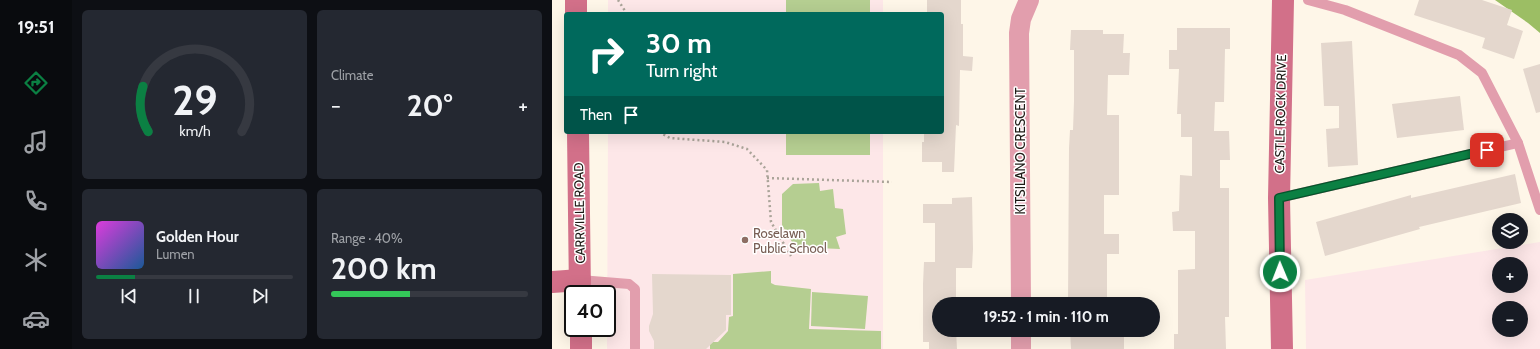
<!DOCTYPE html>
<meta charset="utf-8">
<style>
body{margin:0;font-family:Cabin,sans-serif;background:#242831;color:#f1f3f6;height:100vh;display:flex;flex-direction:column;font-size:15px;white-space:nowrap}
*{box-sizing:border-box;margin:0}
p{font-size:13px;color:#9ea1a6}
.icon{flex:none;width:22px;height:22px;fill:none;stroke:currentColor;stroke-width:2;stroke-linecap:round;stroke-linejoin:round}
.map{position:relative;flex:1;overflow:hidden}
.panel{display:flex;flex-direction:column;gap:10px;padding:10px;background:#0d0f14;width:480px}
.panel>*{flex:none}
.top-card{position:absolute;left:12px;top:12px;width:380px;height:122px;border-radius:4px;box-shadow:0 4px 16px #0002;background:#00695c;color:#fff;overflow:hidden}
.tools{position:absolute;left:940px;top:213px;display:grid;gap:8px}
.tools a{display:grid;place-items:center;width:36px;height:36px;border-radius:50%;background:#171b24;box-shadow:0 4px 16px #0002;font-size:20px}
.speed{position:absolute;left:12px;top:285px;display:flex;gap:8px;font-size:20px;font-weight:700;text-align:center}
.speed>*{display:grid;place-content:center;width:52px;height:52px;border-radius:50%;background:#171b24;box-shadow:0 4px 16px #0002;line-height:1}
.speed .limit{border:2px solid #111;border-radius:6px;background:#fff;color:#111}
.pin{position:absolute;display:grid;place-items:center;width:34px;height:34px;color:#fff;margin:-17px;border-radius:8px;box-shadow:0 2px 6px #0006}
.me{position:absolute;width:44px;margin:-22px;rotate:359deg;stroke-linejoin:round;filter:drop-shadow(0 0 3px #0008)}
.turn{display:flex;align-items:center;gap:14px;height:84px;padding:0 16px;font-size:18px}
.turn .icon{width:52px;height:52px;stroke-width:2.5}
.turn b{display:block;font-size:28px;line-height:34px}
.then{display:flex;align-items:center;height:38px;padding:0 16px;background:#0003;gap:8px;font-size:15px}
.big{font-size:30px;font-weight:800;line-height:1.1}
.panel .widget{flex:1;display:flex;flex-direction:column;justify-content:center;gap:6px;min-width:0;padding:0 14px;border-radius:6px;background:#242831}
.panel .dial{align-items:center;gap:0}
.dial svg{height:104px;overflow:visible;fill:none;stroke:#363941;stroke-width:7;stroke-linecap:round;text-anchor:middle}
.dial text{fill:#f1f3f6;stroke:none}
.song{display:flex;align-items:center;gap:12px}
.cover{width:48px;height:48px;border-radius:6px;background:linear-gradient(135deg,hsl(300 70% 55%),hsl(210 70% 35%))}
.played{height:4px;border-radius:2px;background:linear-gradient(90deg,#0b8043 20%,#363941 20%)}
.keys{display:flex;justify-content:space-around;direction:ltr}
.heat{display:flex;justify-content:space-between;align-items:center;font-size:22px;direction:ltr}
.charge{height:6px;border-radius:3px;background:linear-gradient(90deg,#34c759 40%,#363941 0)}
.panel .tiles{flex:1;display:grid;gap:10px;grid-template-columns:repeat(2,1fr)}
.trip{position:absolute;left:380px;top:297px;width:228px;height:40px;border-radius:20px;background:#171b24;box-shadow:0 4px 16px #0002;font-weight:800;line-height:40px;text-align:center}
main{display:flex;flex:1;min-height:0}
.menu{display:flex;flex-direction:column;width:72px;justify-content:space-around;align-items:center;background:#090b0e;color:#9ea1a6}
.menu .icon{width:28px;height:28px}
.menu .on{color:#0b8043}
.menu b{font-size:18px;color:#f1f3f6}
.map>svg:first-child{display:block}
.education{fill:#fde7e8;fill-rule:evenodd}
.green{fill:#b5ce91}
.forest{fill:#9cbe64}
.building{fill:#e4d7cd}
.lines{fill:none;stroke-linecap:round;stroke-linejoin:round}
.path{stroke:#aaa499;stroke-width:2.5;stroke-dasharray:2 3;stroke-linecap:butt}
.lane{stroke:#e29ead;stroke-width:10}
.street{stroke:#e29ead;stroke-width:20}
.secondary{stroke:#d27089;stroke-width:22}
.route-casing{stroke:#07532c;stroke-width:10}
.route{stroke:#0b8043;stroke-width:7}
.education-dot{fill:#8d6e63;stroke:#fff;stroke-width:1.5}
.labels{text-anchor:middle;stroke-width:3;stroke-linejoin:round;paint-order:stroke}
.street-label{font-size:13px;fill:#1d1a15;stroke:#fff}
.education-label{font-size:13px;fill:#785e54;stroke:#fff;text-anchor:start}
</style>
<main>
<nav class="menu">
<b>19:51</b>
<svg class="icon on" aria-label="directions" viewBox="0 0 24 24"><path d="M12 3l9 9-9 9-9-9zM9 14v-3h6M13 9l2 2-2 2"/></svg>
<svg class="icon" aria-label="music" viewBox="0 0 24 24"><path d="M9 18V5l10-2v13"/><circle cx="6" cy="18" r="3"/><circle cx="16" cy="16" r="3"/></svg>
<svg class="icon" aria-label="phone" viewBox="0 0 24 24"><path d="M5 4h4l2 5-3 2q2 4 5 5l2-3 5 2v4C11 20 4 13 5 4z"/></svg>
<svg class="icon" aria-label="climate" viewBox="0 0 24 24"><path d="M12 3v18M4 7l16 10M4 17L20 7"/></svg>
<svg class="icon" aria-label="car" viewBox="0 0 24 24"><path d="M5 17H2v-5l4-1 3-4h7l3 4 3 1v5h-3M9 17h6M6 11h13"/><circle cx="7" cy="17" r="2"/><circle cx="17" cy="17" r="2"/></svg>
</nav>
<section class="panel">
<div class="tiles">
<div class="widget dial"><svg viewBox="0 0 100 80">
<path d="M14 69A42 42 0 1 1 86 69"/>
<path d="M14 69A42 42 0 0 1 10 34" stroke="#0b8043"/>
<text x="50" y="56" font-size="32" font-weight="700">29</text>
<text x="50" y="72" font-size="11">km/h</text>
</svg></div>
<div class="widget"><p>Climate</p>
<div class="heat"><a>−</a><b class="big">20°</b><a>+</a></div>
</div>
<div class="widget">
<div class="song"><i class="cover"></i><div><b>Golden Hour</b><p>Lumen</p></div></div>
<div class="played"></div>
<div class="keys"><svg class="icon" aria-label="previous" viewBox="0 0 24 24"><path d="M18 5L8 12l10 7zM5 5v14"/></svg><svg class="icon" aria-label="pause" viewBox="0 0 24 24"><path d="M8 5v14M16 5v14"/></svg><svg class="icon" aria-label="next" viewBox="0 0 24 24"><path d="M6 5l10 7-10 7zM19 5v14"/></svg></div>
</div>
<div class="widget"><p>Range · 40%</p><b class="big">200 km</b><div class="charge"></div></div>
</div>
</section>
<div class="map">
<svg width="988" height="349" viewBox="0 0 988 349">
<rect width="100%" height="100%" fill="#fef6e8"/>
<!-- education -->
<g class="education">
<rect x="56" y="0" width="275" height="14"/>
<polygon points="56,132 331,132 331,349 55,349"/>
<path d="M988 242V349H754L753 280ZM947 264H969V286H947ZM947 308H969V330H947Z"/>
</g>
<!-- green -->
<g class="green">
<rect x="234" y="0" width="84" height="14"/>
<rect x="234" y="132" width="84" height="23"/>
<polygon points="267,183 268,191 281,189 283,208 291,209 294,234 284,237 288,249 243,247 230,225 230,194 241,184"/>
<polygon points="219,271 219,283 223,285 259,289 257,329 329,331 329,349 158,349 158,342 166,342 176,331 177,317 181,316 181,274"/>
<polygon points="260,292 316,296 313,329 259,326"/>
</g>
<!-- forest -->
<polygon class="forest" points="943,0 988,0 988,33 976,23"/>
<!-- building -->
<g class="building">
<polygon points="375,0 409,0 409,24 411,24 411,56 421,57 420,71 408,70 407,126 404,125 402,172 390,172 390,162 370,162 370,142 372,142 372,132 390,132 390,14 375,14"/>
<polygon points="867,0 930,0 960,10 955,25 971,31 962,59 930,48 933,38 862,15"/>
<polygon points="625,28 678,28 678,49 673,49 672,102 663,102 662,131 677,131 678,160 668,160 668,188 677,188 677,317 673,317 674,349 622,349 622,334 626,334 626,270 643,269 643,231 621,231 620,212 627,211 628,175 640,176 640,137 629,137 629,114 625,114 627,69 617,69 617,50 625,50"/>
<polygon points="519,30 551,30 551,34 572,34 571,53 578,53 577,75 556,75 555,115 567,115 567,195 552,195 552,234 567,234 567,254 555,254 555,304 516,304 517,148 518,130 521,130 522,101 522,50 518,50"/>
<polygon points="800,41 806,165 776,167 774,129 787,128 787,106 772,106 769,43"/>
<polygon points="988,64 988,112 984,113 971,69"/>
<polygon points="908,96 912,130 845,138 840,104"/>
<polygon points="963,174 969,203 867,227 868,229 773,256 764,222 859,195 859,198"/>
<polygon points="420,197 421,249 420,268 404,268 404,304 387,304 387,330 404,330 405,349 377,349 377,342 371,342 371,284 372,262 383,262 383,223 371,223 371,204 400,204 400,198"/>
<polygon points="100,274 179,275 179,315 174,315 174,330 154,349 102,349 102,341 97,331 97,326 101,314"/>
<polygon points="518,330 544,330 544,335 572,334 572,349 519,349"/>
</g>
<g class="lines">
<!-- path -->
<g class="path">
<polyline points="66,0 75,14"/>
<polyline points="107,132 118,138 173,142 195,149 215,170 219,222 239,256"/>
<polyline points="215,178 340,182"/>
</g>
<!-- lane -->
<g class="lane">
<polyline points="966,143 988,210"/>
<polyline points="727,198 966,143 930,73 907,55 793,10 756,0"/>
<polyline points="28,280 77,284 83,289 83,349"/>
</g>
<!-- street -->
<g class="street">
<polyline points="469,304 467,33 469,19 477,0"/>
<polyline points="469,330 469,349"/>
</g>
<!-- secondary -->
<g class="secondary">
<polyline points="24,0 24,14"/>
<polyline points="26,132 28,294"/>
<polyline points="0,282 28,280"/>
<polyline points="29,328 29,349"/>
<polyline points="730,349 727,198 731,0"/>
</g>
</g>
<g class="lines">
<!-- route casing -->
<g class="route-casing">
<polyline id="route" points="728,272 727,198 935,150"/>
</g>
<!-- route -->
<use href="#route" class="route"/>
</g>
<!-- markers -->
<circle class="education-dot" cx="193" cy="240" r="4"/>
<g class="labels">
<!-- street labels -->
<g class="street-label">
<text transform="translate(728 114) rotate(-89)" y="5">CASTLE ROCK DRIVE</text>
<text transform="translate(468 151) rotate(-90)" y="5">KITSILANO CRESCENT</text>
<text transform="translate(27 213) rotate(-91)" y="5">CARRVILLE ROAD</text>
</g>
<!-- education labels -->
<g class="education-label">
<text x="201" y="238">Roselawn<tspan x="201" dy="15">Public School</tspan></text>
</g>
</g>
</svg>
<div class="tools">
<a><svg class="icon" aria-label="layers" viewBox="0 0 24 24"><path d="M12 4l9 5-9 5-9-5zM3 14l9 5 9-5"/></svg></a>
<a>+</a>
<a>−</a>
</div>
<div class="speed"><div class="limit">40</div></div>
<div class="pin" style="left:935px;top:150px;background:#d93025"><svg class="icon" aria-label="arrive" viewBox="0 0 24 24"><path d="M6 21V4h12l-3 4 3 4H6"/></svg></div>
<svg class="me" style="left:728px;top:272px" viewBox="-20 -20 40 40"><circle r="17" fill="#0b8043" stroke="#fff" stroke-width="3"/><path d="M0-11L8 9 0 5-8 9z" fill="#fff"/></svg>
<div class="trip">19:52 · 1 min · 110 m</div>
<div class="top-card">
<div class="turn"><svg class="icon" aria-label="right" viewBox="0 0 24 24"><path d="M7 20v-9h11M14 6l5 5-5 5"/></svg><div><b>30 m</b>Turn right</div></div>
<div class="then">Then<svg class="icon" aria-label="arrive" viewBox="0 0 24 24"><path d="M6 21V4h12l-3 4 3 4H6"/></svg></div>
</div>
</div>
</main>
